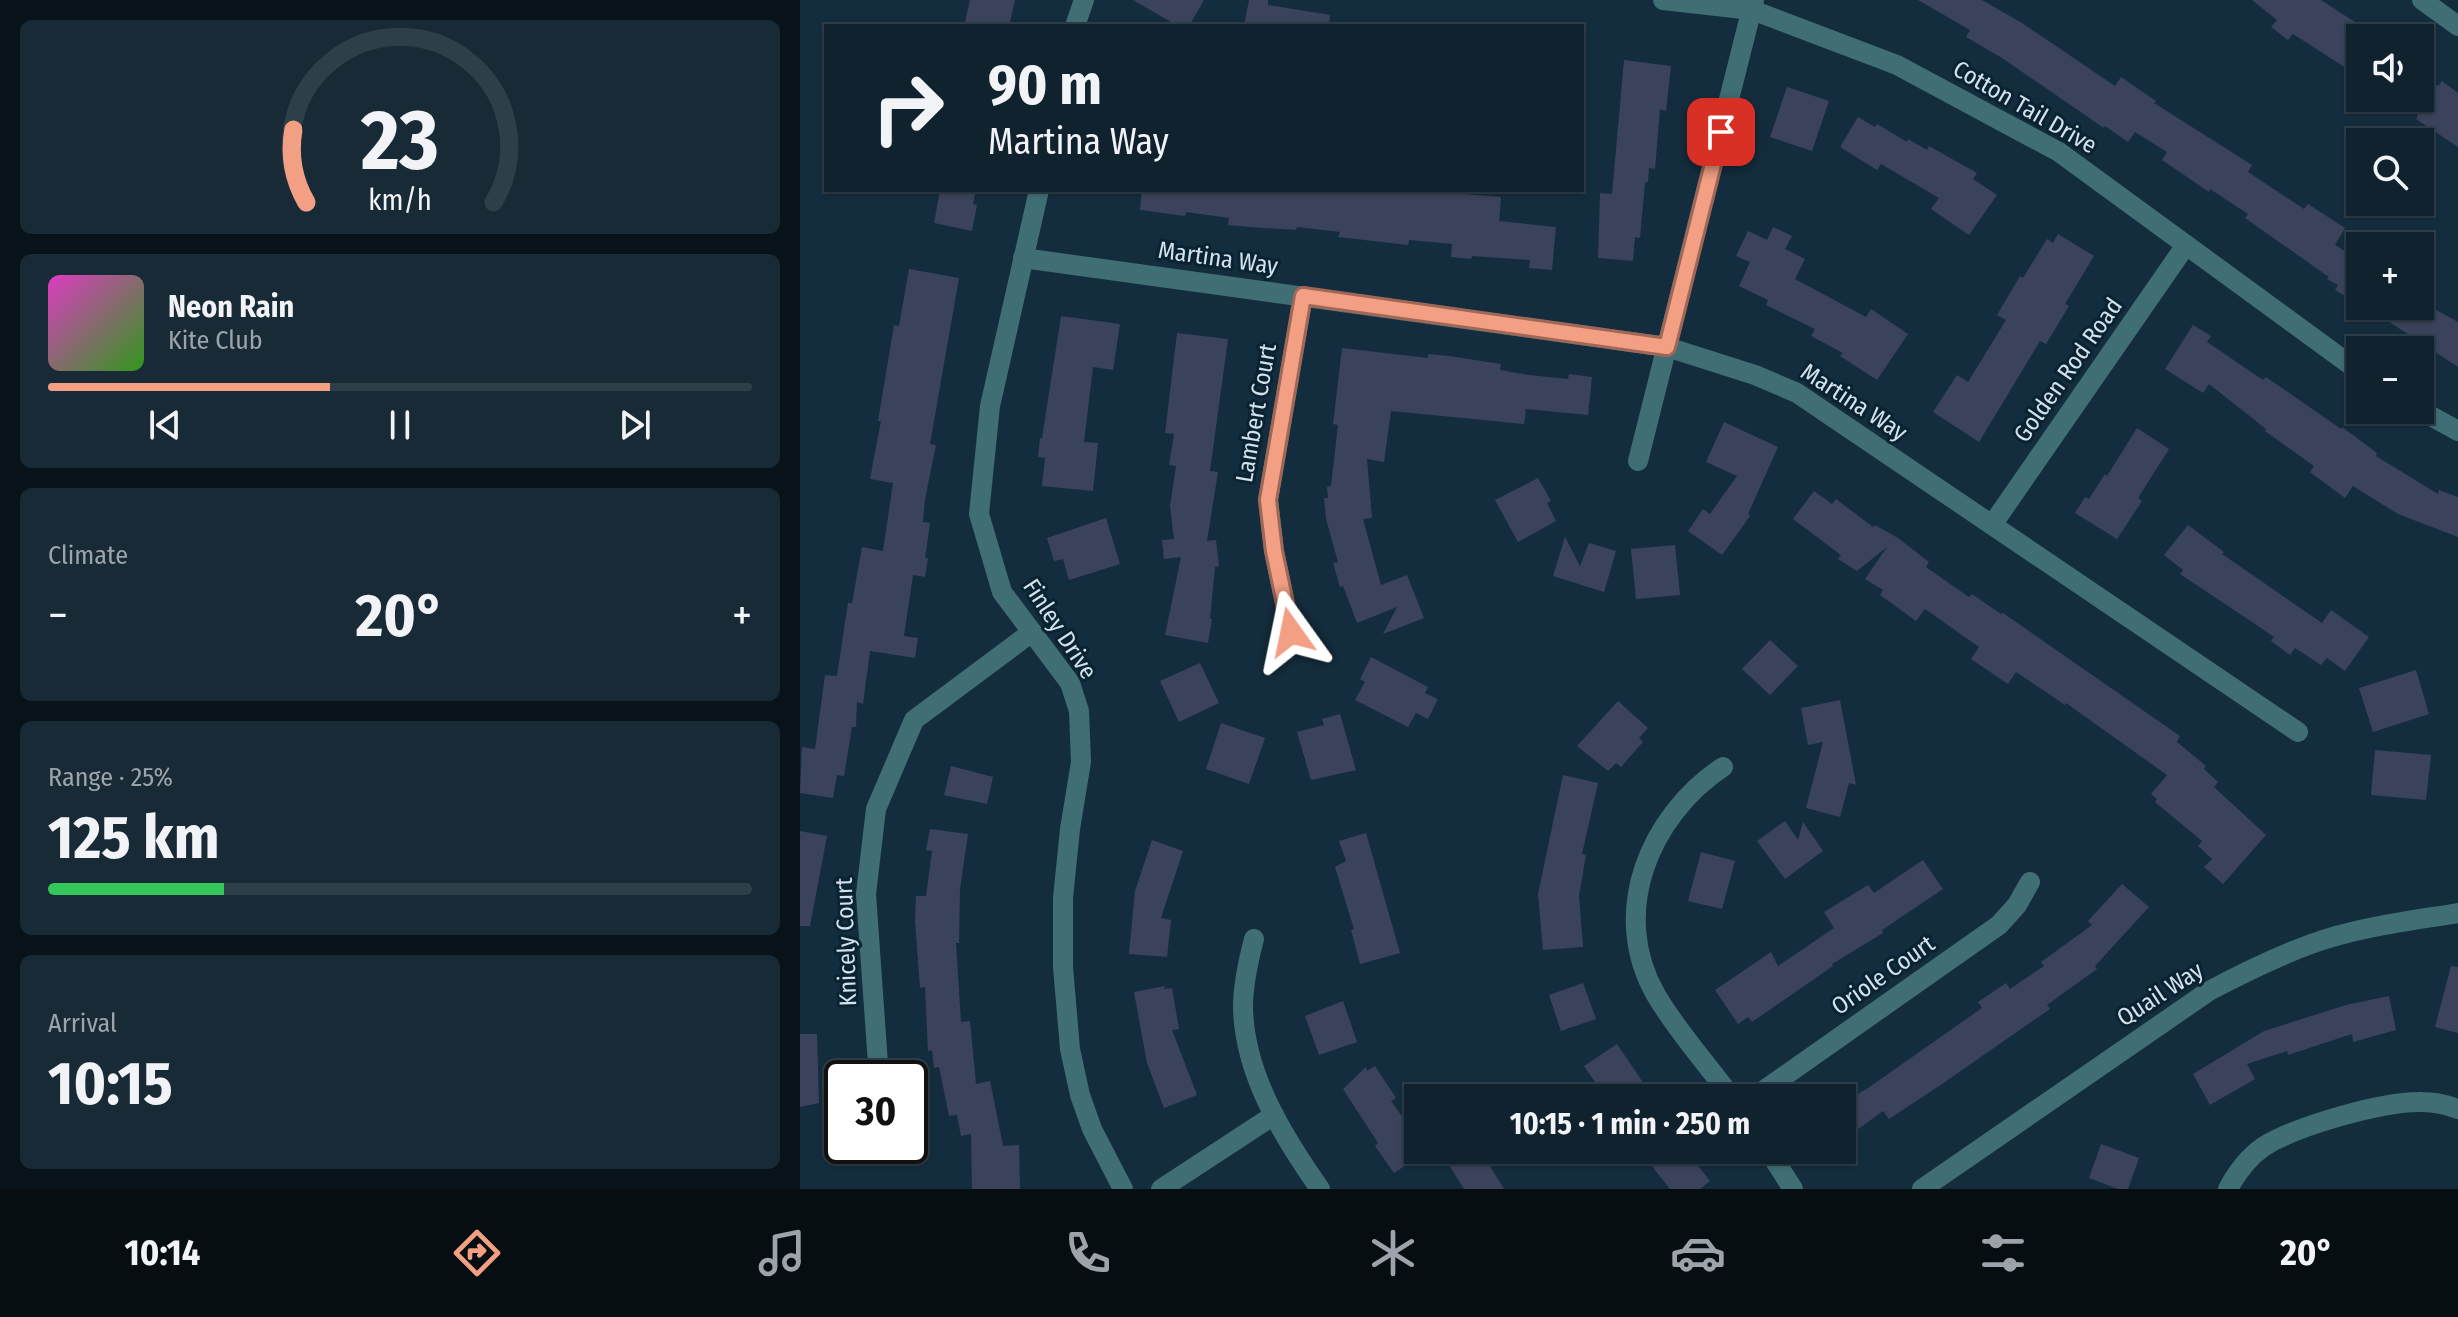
<!DOCTYPE html>
<meta charset="utf-8">
<style>
body{margin:0;font-family:"Fira Sans Condensed",sans-serif;background:#182a36;color:#f1f3f6;height:100vh;display:flex;flex-direction:column;font-size:30px;white-space:nowrap}
*{box-sizing:border-box;margin:0}
p{font-size:26px;color:#9ba4aa}
.icon{flex:none;width:44px;height:44px;fill:none;stroke:currentColor;stroke-width:2;stroke-linecap:round;stroke-linejoin:round}
.map{position:relative;flex:1;overflow:hidden}
.details{display:flex;flex-direction:column;gap:20px;padding:20px;background:#081319;width:800px}
.details>*{flex:none}
.hud{position:absolute;left:24px;top:24px;width:760px;height:168px;border-radius:0px;box-shadow:0 2px 6px #0004,0 0 0 2px #2f3f4a;background:#0f222e;color:#f1f3f6;overflow:hidden}
.buttons{position:absolute;left:1546px;top:24px;display:grid;gap:16px}
.buttons a{display:grid;place-items:center;width:88px;height:88px;border-radius:0px;background:#0f222e;box-shadow:0 2px 6px #0004,0 0 0 2px #2f3f4a;font-size:40px}
.speed{position:absolute;left:24px;top:1060px;display:flex;gap:16px;font-size:40px;font-weight:700;text-align:center}
.speed>*{display:grid;place-content:center;width:104px;height:104px;border-radius:50%;background:#0f222e;box-shadow:0 2px 6px #0004,0 0 0 2px #2f3f4a;line-height:1}
.speed .limit{border:4px solid #111;border-radius:12px;background:#fff;color:#111}
.pin{position:absolute;display:grid;place-items:center;width:68px;height:68px;color:#fff;margin:-34px;border-radius:16px;box-shadow:0 4px 12px #0006}
.me{position:absolute;width:88px;margin:-44px;rotate:348deg;stroke-linejoin:round;filter:drop-shadow(0 0 6px #0008)}
.turn{display:flex;align-items:center;gap:28px;height:168px;padding:0 32px;font-size:36px}
.turn .icon{width:104px;height:104px;stroke-width:2.5}
.turn b{display:block;font-size:56px;line-height:68px}
.big{font-size:60px;font-weight:700;line-height:1.1}
.details .card{flex:1;display:flex;flex-direction:column;justify-content:center;gap:12px;min-width:0;padding:0 28px;border-radius:12px;background:#182a36}
.details .dial{align-items:center;gap:0}
.dial svg{height:208px;overflow:visible;fill:none;stroke:#2f3f4a;stroke-width:7;stroke-linecap:round;text-anchor:middle}
.dial text{fill:#f1f3f6;stroke:none}
.song{display:flex;align-items:center;gap:24px}
.cover{width:96px;height:96px;border-radius:12px;background:linear-gradient(135deg,hsl(310 70% 55%),hsl(110 70% 35%))}
.played{height:8px;border-radius:4px;background:linear-gradient(90deg,#f39f84 40%,#2f3f4a 40%)}
.keys{display:flex;justify-content:space-around;direction:ltr}
.heat{display:flex;justify-content:space-between;align-items:center;font-size:44px;direction:ltr}
.charge{height:12px;border-radius:6px;background:linear-gradient(90deg,#34c759 25%,#2f3f4a 0)}
.trip{position:absolute;left:604px;top:1084px;width:452px;height:80px;border-radius:0px;background:#0f222e;box-shadow:0 2px 6px #0004,0 0 0 2px #2f3f4a;font-weight:700;line-height:80px;text-align:center}
.dock{display:flex;height:128px;justify-content:space-around;align-items:center;background:#060e12;color:#9ba4aa}
.dock .icon{width:56px;height:56px}
.dock .selected{color:#f39f84}
.dock b{font-size:36px;color:#f1f3f6}
main{display:flex;flex:1;min-height:0}
.map>svg:first-child{display:block}
.building{fill:#3b425b}
.lines{fill:none;stroke-linecap:round;stroke-linejoin:round}
.street{stroke:#406e75;stroke-width:20}
.route-casing{stroke:#9e6756;stroke-width:20}
.route{stroke:#f39f84;stroke-width:14}
.labels{text-anchor:middle;stroke-width:6;stroke-linejoin:round;paint-order:stroke}
.street-label{font-size:24px;fill:#d4e2ed;stroke:#0a2333}
</style>
<main>
<section class="details">
<div class="card dial"><svg viewBox="0 0 100 80">
<path d="M14 69A42 42 0 1 1 86 69"/>
<path d="M14 69A42 42 0 0 1 9 41" stroke="#f39f84"/>
<text x="50" y="56" font-size="32" font-weight="700">23</text>
<text x="50" y="72" font-size="11">km/h</text>
</svg></div>
<div class="card">
<div class="song"><i class="cover"></i><div><b>Neon Rain</b><p>Kite Club</p></div></div>
<div class="played"></div>
<div class="keys"><svg class="icon" aria-label="previous" viewBox="0 0 24 24"><path d="M18 5L8 12l10 7zM5 5v14"/></svg><svg class="icon" aria-label="pause" viewBox="0 0 24 24"><path d="M8 5v14M16 5v14"/></svg><svg class="icon" aria-label="next" viewBox="0 0 24 24"><path d="M6 5l10 7-10 7zM19 5v14"/></svg></div>
</div>
<div class="card"><p>Climate</p>
<div class="heat"><a>−</a><b class="big">20°</b><a>+</a></div>
</div>
<div class="card"><p>Range · 25%</p><b class="big">125 km</b><div class="charge"></div></div>
<div class="card"><p>Arrival</p><b class="big">10:15</b></div>
</section>
<div class="map">
<svg width="1658" height="1189" viewBox="0 0 1658 1189">
<rect width="100%" height="100%" fill="#142d3e"/>
<!-- building -->
<g class="building">
<polygon points="170,0 215,0 209,26 164,26"/>
<polygon points="333,0 404,0 389,26 378,26"/>
<polygon points="449,0 468,0 468,5 530,15 529,26 444,26"/>
<polygon points="1118,0 1182,0 1222,23 1315,86 1321,77 1356,101 1354,103 1452,165 1448,172 1504,209 1508,204 1545,228 1535,245 1560,260 1560,305 1535,290 1538,285 1527,279 1529,277 1445,218 1448,214 1410,189 1409,192 1362,160 1367,152 1335,132 1328,142 1305,126 1304,128 1202,58 1166,37 1170,30"/>
<polygon points="1452,0 1521,0 1564,28 1560,35 1560,77 1493,34 1488,40 1471,27 1477,20"/>
<polygon points="824,60 871,66 866,111 860,109 855,169 849,168 848,182 845,182 840,238 835,237 833,261 798,258 800,193 812,194"/>
<polygon points="1620,73 1638,86 1642,81 1658,93 1658,147 1616,119 1618,115 1594,98 1620,98"/>
<polygon points="987,87 1029,101 1012,151 970,137"/>
<polygon points="1058,117 1075,127 1077,124 1107,142 1108,139 1127,150 1129,146 1177,173 1173,179 1197,195 1169,235 1131,209 1139,198 1081,164 1077,170 1040,147"/>
<polygon points="140,190 176,190 173,204 177,205 172,231 134,223"/>
<polygon points="342,190 614,190 701,197 699,221 756,227 752,270 729,268 730,260 672,256 671,259 651,257 652,244 609,240 608,245 538,237 540,232 497,227 496,230 449,227 428,225 429,218 386,212 385,216 340,210"/>
<polygon points="973,227 992,236 985,249 1005,259 995,279 1066,317 1071,309 1108,334 1077,380 1040,356 1043,353 1011,336 1015,329 966,305 968,300 939,286 950,262 936,256 948,231 967,240"/>
<polygon points="1258,234 1294,256 1265,304 1269,306 1246,344 1240,341 1179,442 1133,412 1157,375 1168,382 1206,320 1197,315 1220,276 1223,278 1247,239 1253,243"/>
<polygon points="109,269 159,278 130,444 136,445 125,499 123,522 130,523 125,558 128,558 125,577 113,575 104,636 118,638 115,658 70,651 63,704 57,702 56,727 52,727 44,776 37,775 33,798 0,793 2,747 15,749 25,675 37,676 48,603 52,603 62,547 83,551 93,483 70,479 81,421 78,421 94,325 99,326"/>
<polygon points="1565,306 1629,306 1658,322 1658,367"/>
<polygon points="261,316 320,324 313,370 293,367 284,442 298,443 293,491 242,486 245,458 238,457 240,438 242,438"/>
<polygon points="1393,325 1411,336 1407,342 1463,380 1466,377 1541,429 1542,427 1577,453 1576,456 1638,494 1639,490 1658,497 1658,537 1598,514 1553,486 1545,498 1510,472 1514,466 1465,431 1466,429 1409,384 1403,393 1365,369"/>
<polygon points="377,333 428,339 410,471 418,472 407,541 416,540 419,566 415,567 410,619 412,619 408,643 365,635 381,557 364,559 362,540 374,539 370,506 376,466 369,465 374,434 365,433"/>
<polygon points="542,348 628,358 628,354 649,356 701,364 700,370 729,375 768,379 769,374 792,377 788,415 726,409 724,424 591,411 584,462 567,459 572,518 563,519 581,585 607,575 624,618 583,634 597,607 557,623 543,586 540,587 533,563 538,562 526,519 524,498 528,498 527,487 531,486 538,425 533,424"/>
<polygon points="924,422 978,447 948,514 950,516 922,555 888,531 903,509 910,514 937,476 906,462"/>
<polygon points="1337,428 1369,449 1338,498 1342,501 1317,539 1275,513 1285,497 1289,499 1305,474 1307,476"/>
<polygon points="738,478 751,501 747,503 756,521 718,542 695,500"/>
<polygon points="1014,491 1032,504 1036,499 1073,527 1075,525 1098,538 1129,562 1126,567 1143,579 1169,597 1172,594 1201,614 1203,613 1380,736 1377,742 1406,766 1404,769 1418,782 1414,787 1466,835 1423,884 1404,867 1412,859 1398,846 1402,841 1355,802 1357,799 1351,794 1367,775 1266,703 1265,705 1216,672 1208,684 1171,659 1179,647 1125,609 1116,621 1080,595 1083,590 1065,579 1087,547 1057,571 1038,559 1041,555 993,519"/>
<polygon points="306,518 320,564 269,580 263,559 254,561 247,538"/>
<polygon points="1388,525 1424,552 1422,554 1522,623 1531,610 1569,637 1545,671 1527,658 1521,665 1495,648 1490,655 1471,641 1474,637 1455,624 1380,574 1383,570 1364,555"/>
<polygon points="765,537 780,566 789,543 816,551 804,592 753,576"/>
<polygon points="875,545 880,595 836,599 831,549"/>
<polygon points="970,640 998,666 970,695 942,669"/>
<polygon points="571,657 628,687 625,693 638,699 628,719 616,713 608,727 555,700 565,682 560,679"/>
<polygon points="400,663 419,703 379,722 360,681"/>
<polygon points="1616,670 1629,714 1573,732 1559,688"/>
<polygon points="1040,700 1056,785 1049,783 1040,817 1006,808 1023,742 1008,745 1001,708"/>
<polygon points="818,701 848,728 839,738 843,742 821,767 816,763 808,771 777,746"/>
<polygon points="540,714 556,770 511,780 497,732 524,725 522,719"/>
<polygon points="421,723 465,738 449,784 406,769"/>
<polygon points="1575,750 1631,755 1626,800 1571,795"/>
<polygon points="151,766 193,777 187,804 144,795"/>
<polygon points="763,775 798,783 782,854 786,855 779,896 783,947 743,950 738,894"/>
<polygon points="985,821 998,840 1003,822 1023,851 985,879 957,841"/>
<polygon points="130,829 168,834 160,889 159,943 156,943 161,1022 170,1021 176,1084 190,1081 203,1146 219,1145 220,1189 172,1189 171,1134 161,1136 157,1115 149,1116 139,1067 134,1068 132,1050 128,1051 125,987 120,988 115,921 116,896 126,896 132,851 126,850"/>
<polygon points="0,831 27,836 10,926 0,926"/>
<polygon points="566,833 600,953 560,964 551,930 554,929 535,867 546,861 539,841"/>
<polygon points="352,840 383,851 361,918 371,920 367,957 329,954 335,891"/>
<polygon points="901,852 935,861 922,909 888,901"/>
<polygon points="1123,860 1143,889 1082,930 1083,933 1032,964 1033,966 952,1022 948,1017 938,1024 915,990 971,952 978,966 1034,928 1024,912 1068,885 1074,893"/>
<polygon points="1322,884 1349,907 1295,966 1297,969 1247,1005 1250,1009 1142,1084 1089,1119 1083,1111 1042,1141 1042,1103 1068,1088 1182,1008 1178,1002 1206,983 1210,989 1244,966 1241,962 1292,925 1288,921"/>
<polygon points="1651,966 1658,967 1658,1033 1635,1027"/>
<polygon points="783,983 796,1019 761,1031 749,995"/>
<polygon points="365,986 364,989 372,988 379,1029 372,1030 397,1095 364,1108 347,1063 334,992"/>
<polygon points="1589,996 1596,1030 1553,1042 1552,1034 1488,1055 1487,1051 1447,1064 1455,1079 1410,1105 1393,1074 1464,1031 1546,1005"/>
<polygon points="543,1001 557,1042 519,1055 505,1016"/>
<polygon points="0,1034 17,1034 19,1103 0,1107"/>
<polygon points="817,1044 838,1075 853,1098 806,1098 784,1066"/>
<polygon points="575,1066 596,1098 591,1101 618,1139 618,1150 626,1151 594,1173 575,1146 578,1143 543,1089 566,1067 567,1071"/>
<polygon points="1301,1144 1339,1158 1328,1189 1318,1189 1289,1178"/>
<polygon points="674,1150 680,1150 704,1189 664,1189 649,1165"/>
<polygon points="846,1150 886,1150 910,1181 900,1189 870,1189 848,1161 852,1159"/>
</g>
<g class="lines">
<!-- street -->
<g class="street">
<polyline points="863,0 952,10 1097,65 1259,152 1560,372"/>
<polyline points="1622,0 1658,26"/>
<polyline points="275,26 284,0"/>
<polyline points="239,190 190,406 179,514 202,592 270,683 279,711 281,762 270,829 263,898 263,967 270,1049 280,1095 292,1129 323,1189"/>
<polyline points="223,258 867,347 955,375 997,393 1498,732"/>
<polyline points="1620,410 1658,431"/>
<polyline points="838,461 954,0"/>
<polyline points="1192,525 1386,245"/>
<polyline points="491,632 474,551 468,500 503,296"/>
<path d="M923 767C849 816 809 913 856 995 877 1031 907 1064 932 1098"/>
<path d="M454 939C448 962 443 984 443 1007 444 1074 483 1136 520 1189"/>
<polyline points="79,1078 66,894 76,809 114,720 232,632"/>
<polyline points="953,1098 1199,925 1217,905 1230,882"/>
<polyline points="86,1146 86,1154"/>
<polyline points="968,1150 993,1189"/>
<polyline points="361,1189 474,1115"/>
<path d="M1122 1189 1409 991C1443 973 1476 957 1511 944 1558 927 1609 921 1658 913"/>
<path d="M1428 1189C1436 1174 1449 1157 1463 1147 1496 1126 1583 1101 1622 1102 1634 1102 1647 1105 1658 1109"/>
</g>
</g>
<g class="lines">
<!-- route casing -->
<g class="route-casing">
<polyline id="route" points="491,632 474,551 468,500 503,296 867,347 921,132"/>
</g>
<!-- route -->
<use href="#route" class="route"/>
</g>
<g class="labels">
<!-- street labels -->
<g class="street-label">
<text transform="translate(1225 107) rotate(30)" y="8">Cotton Tail Drive</text>
<text transform="translate(418 258) rotate(8)" y="8">Martina Way</text>
<text transform="translate(1268 370) rotate(-55)" y="8">Golden Rod Road</text>
<text transform="translate(1054 402) rotate(33)" y="8">Martina Way</text>
<text transform="translate(456 413) rotate(-80)" y="8">Lambert Court</text>
<text transform="translate(260 629) rotate(57)" y="8">Finley Drive</text>
<text transform="translate(46 942) rotate(-92)" y="8">Knicely Court</text>
<text transform="translate(1083 975) rotate(-35)" y="8">Oriole Court</text>
<text transform="translate(1360 994) rotate(-33)" y="8">Quail Way</text>
</g>
</g>
</svg>
<div class="buttons">
<a><svg class="icon" aria-label="sound" viewBox="0 0 24 24"><path d="M4 9h4l5-4v14l-5-4H4zM17 9q2 3 0 6"/></svg></a>
<a><svg class="icon" aria-label="search" viewBox="0 0 24 24"><circle cx="10" cy="10" r="6"/><path d="M15 15l6 6"/></svg></a>
<a>+</a>
<a>−</a>
</div>
<div class="speed"><div class="limit">30</div></div>
<div class="pin" style="left:921px;top:132px;background:#d93025"><svg class="icon" aria-label="arrive" viewBox="0 0 24 24"><path d="M6 21V4h12l-3 4 3 4H6"/></svg></div>
<svg class="me" style="left:491px;top:632px" viewBox="-20 -20 40 40"><path d="M0-17L14 15 0 8-14 15z" fill="#f39f84" stroke="#fff" stroke-width="4"/></svg>
<div class="trip">10:15 · 1 min · 250 m</div>
<div class="hud">
<div class="turn"><svg class="icon" aria-label="right" viewBox="0 0 24 24"><path d="M7 20v-9h11M14 6l5 5-5 5"/></svg><div><b>90 m</b>Martina Way</div></div>
</div>
</div>
</main>
<nav class="dock">
<b>10:14</b>
<svg class="icon selected" aria-label="directions" viewBox="0 0 24 24"><path d="M12 3l9 9-9 9-9-9zM9 14v-3h6M13 9l2 2-2 2"/></svg>
<svg class="icon" aria-label="music" viewBox="0 0 24 24"><path d="M9 18V5l10-2v13"/><circle cx="6" cy="18" r="3"/><circle cx="16" cy="16" r="3"/></svg>
<svg class="icon" aria-label="phone" viewBox="0 0 24 24"><path d="M5 4h4l2 5-3 2q2 4 5 5l2-3 5 2v4C11 20 4 13 5 4z"/></svg>
<svg class="icon" aria-label="climate" viewBox="0 0 24 24"><path d="M12 3v18M4 7l16 10M4 17L20 7"/></svg>
<svg class="icon" aria-label="car" viewBox="0 0 24 24"><path d="M5 17H2v-5l4-1 3-4h7l3 4 3 1v5h-3M9 17h6M6 11h13"/><circle cx="7" cy="17" r="2"/><circle cx="17" cy="17" r="2"/></svg>
<svg class="icon" aria-label="filters" viewBox="0 0 24 24"><path d="M4 7h16M4 17h16"/><circle cx="9" cy="7" r="2"/><circle cx="15" cy="17" r="2"/></svg>
<b>20°</b>
</nav>
